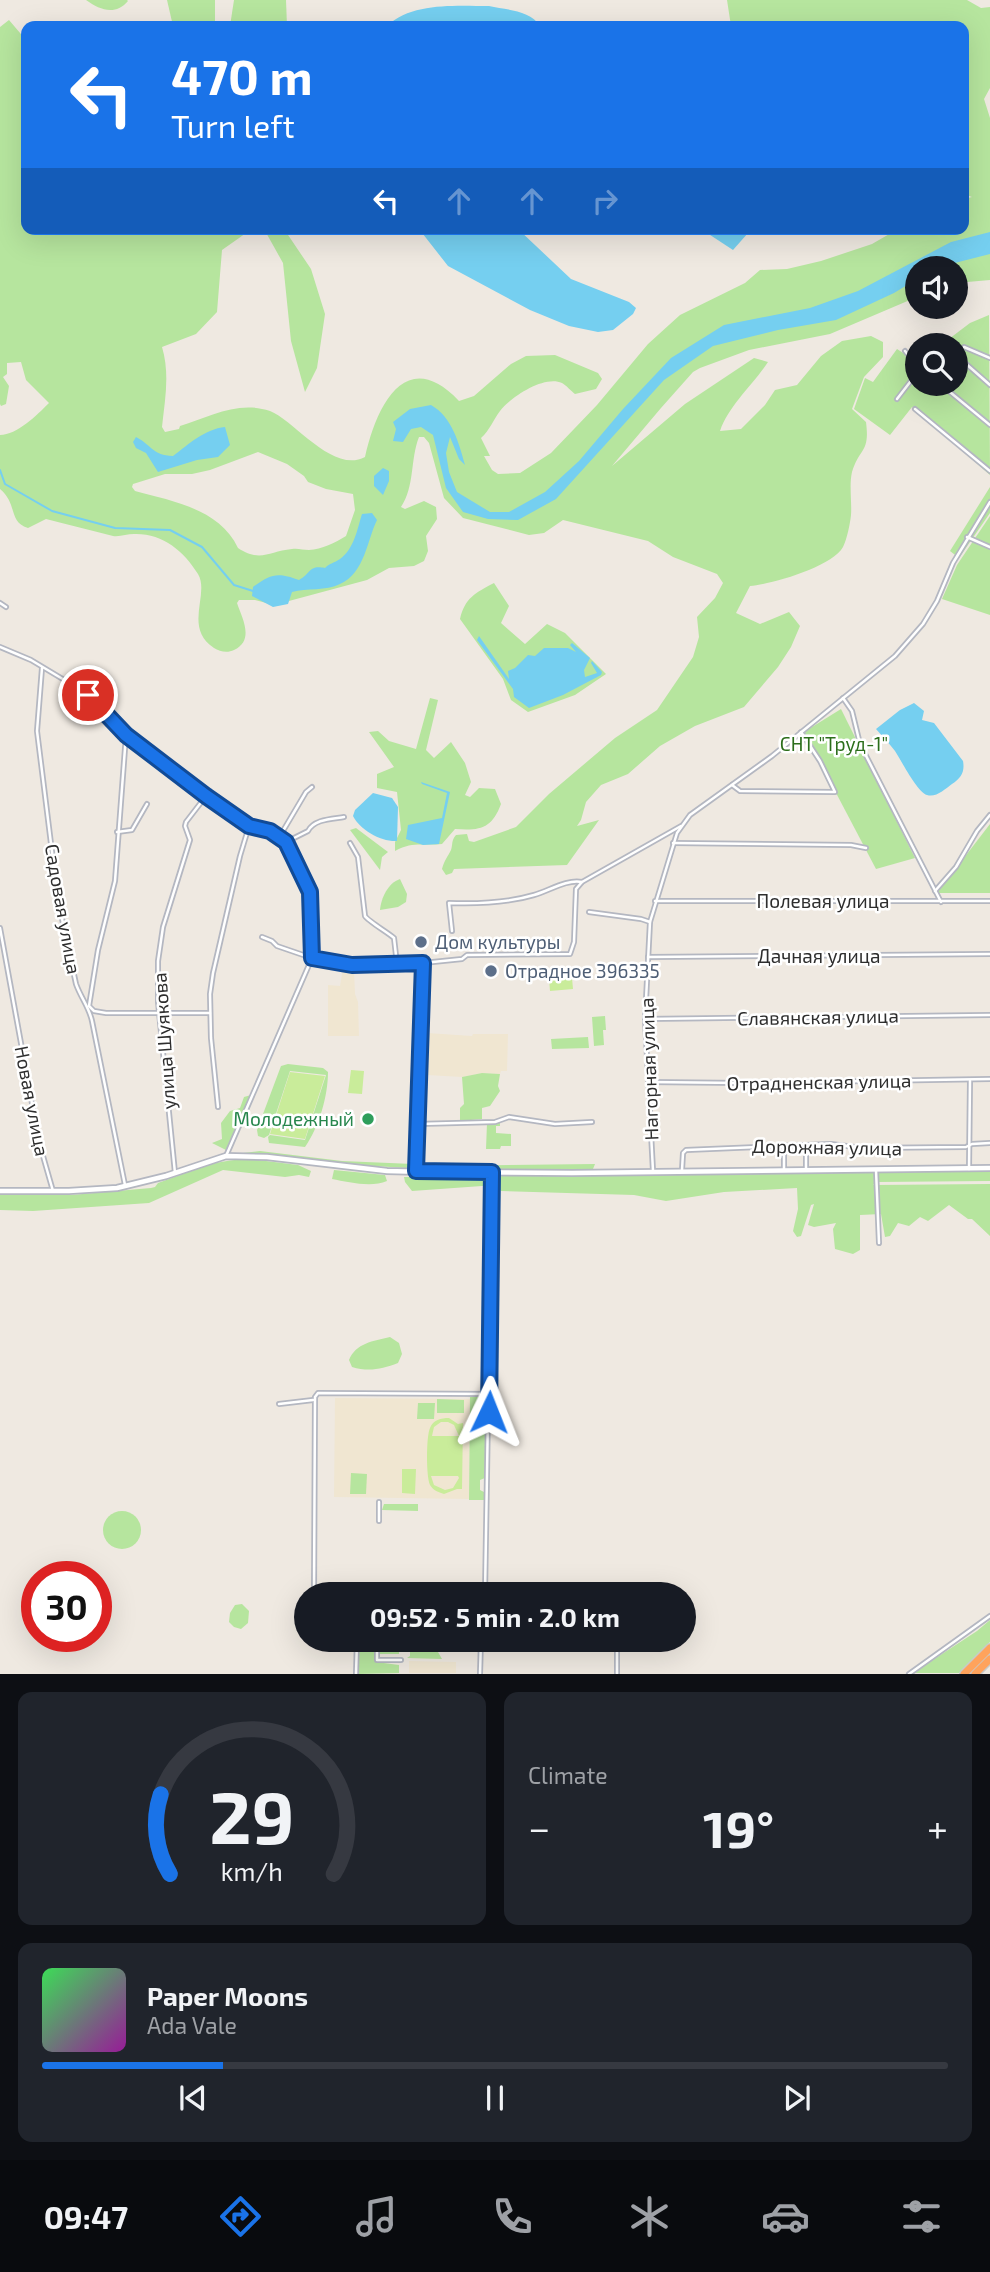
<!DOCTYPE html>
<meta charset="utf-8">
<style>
body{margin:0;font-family:"Exo 2",sans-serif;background:#20242c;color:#f1f3f6;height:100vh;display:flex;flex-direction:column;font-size:26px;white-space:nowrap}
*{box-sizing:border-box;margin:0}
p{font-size:23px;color:#9ea1a6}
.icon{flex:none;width:38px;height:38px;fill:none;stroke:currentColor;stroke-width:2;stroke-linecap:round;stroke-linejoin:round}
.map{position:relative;height:1674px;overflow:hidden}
.side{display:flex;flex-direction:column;gap:18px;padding:18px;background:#0d0f14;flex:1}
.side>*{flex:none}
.guide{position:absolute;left:21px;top:21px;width:948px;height:214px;border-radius:14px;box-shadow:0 7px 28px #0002;background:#1a73e8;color:#fff;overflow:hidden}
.controls{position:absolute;left:905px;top:256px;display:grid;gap:14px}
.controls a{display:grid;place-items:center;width:63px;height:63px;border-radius:50%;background:#171b24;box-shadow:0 7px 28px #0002;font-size:35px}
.speed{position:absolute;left:21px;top:1561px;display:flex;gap:14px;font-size:35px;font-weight:700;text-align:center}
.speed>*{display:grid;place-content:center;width:91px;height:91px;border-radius:50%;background:#171b24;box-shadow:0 7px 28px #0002;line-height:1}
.speed .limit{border:10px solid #d22;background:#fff;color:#111}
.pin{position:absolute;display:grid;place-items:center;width:60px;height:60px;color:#fff;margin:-30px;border:4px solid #fff;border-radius:50%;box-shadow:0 2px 7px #0007}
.me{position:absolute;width:77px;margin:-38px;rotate:2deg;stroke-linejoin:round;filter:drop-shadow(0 0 5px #0008)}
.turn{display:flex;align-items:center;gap:24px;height:147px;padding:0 35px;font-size:32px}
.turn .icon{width:91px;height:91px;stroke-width:2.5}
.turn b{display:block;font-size:49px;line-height:60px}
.lanes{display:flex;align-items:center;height:66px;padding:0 35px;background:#0003;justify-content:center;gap:35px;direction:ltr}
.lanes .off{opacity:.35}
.big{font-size:52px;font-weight:700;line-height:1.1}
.side .widget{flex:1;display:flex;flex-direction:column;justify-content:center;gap:10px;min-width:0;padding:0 24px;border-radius:14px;background:#20242c}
.side .dial{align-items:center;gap:0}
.dial svg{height:182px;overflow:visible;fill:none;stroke:#363941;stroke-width:7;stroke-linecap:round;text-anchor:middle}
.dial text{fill:#f1f3f6;stroke:none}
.song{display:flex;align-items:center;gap:21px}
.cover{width:84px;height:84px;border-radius:10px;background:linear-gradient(135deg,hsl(130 70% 55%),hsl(300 70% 35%))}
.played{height:7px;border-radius:4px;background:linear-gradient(90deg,#1a73e8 20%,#363941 20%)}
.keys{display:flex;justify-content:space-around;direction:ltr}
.heat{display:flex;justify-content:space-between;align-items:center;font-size:38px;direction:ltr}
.side .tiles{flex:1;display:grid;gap:18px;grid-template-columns:1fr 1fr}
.widget:last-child{grid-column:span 2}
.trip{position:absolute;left:294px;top:1582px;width:402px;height:70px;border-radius:35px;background:#171b24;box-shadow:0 7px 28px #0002;font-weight:700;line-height:70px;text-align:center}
.tabs{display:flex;height:112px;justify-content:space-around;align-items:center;background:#090b0e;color:#9ea1a6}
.tabs .icon{width:49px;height:49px}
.tabs .active{color:#1a73e8}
.tabs b{font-size:32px;color:#f1f3f6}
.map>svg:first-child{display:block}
.education{fill:#f0e6d1}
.green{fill:#b6e59e;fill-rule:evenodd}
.pitch{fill:#c9ec9a;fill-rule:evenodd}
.water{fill:#75cff0}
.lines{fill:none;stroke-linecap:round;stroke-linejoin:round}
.stream{stroke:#75cff0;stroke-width:2}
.street-casing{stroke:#b4b7c1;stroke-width:6}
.secondary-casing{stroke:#b4b7c1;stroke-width:8}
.highway-casing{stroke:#c9c9c9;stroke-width:10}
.street{stroke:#fff;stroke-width:2.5}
.secondary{stroke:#fff;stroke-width:4.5}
.highway{stroke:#ffa35c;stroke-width:7}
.route-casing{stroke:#114b97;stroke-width:18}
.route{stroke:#1a73e8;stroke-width:12}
.service-dot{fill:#5c6f8a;stroke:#fff;stroke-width:2.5}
.leisure-dot{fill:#2e9e5b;stroke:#fff;stroke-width:2.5}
.labels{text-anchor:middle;stroke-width:5;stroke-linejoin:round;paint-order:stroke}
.park-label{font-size:19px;fill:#2c6e1b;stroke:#fff}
.street-label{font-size:19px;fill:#2e2e2e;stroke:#fff}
.service-label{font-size:19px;fill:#4e5e75;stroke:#fff;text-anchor:start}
.leisure-label{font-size:19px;fill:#27864d;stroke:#fff;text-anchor:end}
</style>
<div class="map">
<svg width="990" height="1674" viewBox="0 0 990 1674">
<rect width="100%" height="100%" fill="#efe9e1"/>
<!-- education -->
<g class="education">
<polygon points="343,968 354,970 355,994 358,1002 359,1036 328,1036 328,985 340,986"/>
<polygon points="427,1033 472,1036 473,1034 508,1034 507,1071 501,1071 500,1074 482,1073 462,1077 427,1075"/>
<polygon points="335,1398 470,1399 469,1499 334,1497"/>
<polygon points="409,1661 456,1662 456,1673 409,1673"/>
</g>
<!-- green -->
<g class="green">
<path d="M86 0H127L128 1C115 16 100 10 86 0Z"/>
<polygon points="167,0 215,0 215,21 209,26 173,26"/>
<polygon points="234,0 286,0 287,26 230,26"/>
<path d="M727 0H967L981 8 990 7V88L984 99 990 118V280L956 283V268H917V297L830 334 749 350 700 368 693 372 661 408 612 466 685 404 754 358 768 362C753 385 729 405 720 431L741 429 765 405 775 390 797 385 821 356 842 341 871 336 883 342V357L864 377 852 409 866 422C870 453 860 447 852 472 849 485 852 502 851 515 850 524 847 539 843 547 832 567 772 584 750 586L736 613 760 624 789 612 800 626 791 647 778 667 744 707 695 726 660 746 628 774 601 785 586 802 581 820 577 826 599 820 567 865 454 869 452 873 446 875 442 869C444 861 448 856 451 850 453 844 451 841 456 835L467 834 469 841 474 842 516 827 549 794 615 738 657 710 693 657 699 637 697 617 715 598 723 583 717 574 673 557 648 541 563 520 544 533 529 535 463 518 444 498 429 443 424 437H419C410 460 415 486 401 507L405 509 424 501 436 507 437 519 426 536 428 551 424 561 414 566 389 568 367 580 274 605 255 600H239L237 603C242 618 255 640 234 650 228 653 220 652 214 648 183 628 210 594 198 574 184 551 162 533 134 534 127 534 120 537 113 536 91 530 68 525 46 519L28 528C8 522 18 504 0 489V435C17 435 37 415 49 403L26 380 21 362 7 363V374L3 377 9 386 6 404 1 406 0 404V27L9 20 26 40V229H256L249 231 222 250 217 312 196 334 162 347C170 374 165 399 162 427L165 432 179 429 180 426C209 417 238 400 270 411 295 421 333 474 365 457 376 408 405 344 459 401L474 396 511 364 526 356 555 355 598 373 602 379 596 389 575 394C571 391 566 385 562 383 544 375 511 397 500 411 493 420 490 430 481 438L490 456H484L492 470 498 474 520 473 551 453 597 405 648 344 680 315 745 283 760 270 787 269 821 261 872 244 898 229H964V199L972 197 964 194V26C946 26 920 22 904 26H731ZM258 452 287 464 304 476 308 482 326 489 353 494 355 510 346 536C335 543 322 549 309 550 303 550 298 548 292 549 269 551 261 563 238 548 220 509 172 501 135 491L132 487 133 484 165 474H192L210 470Z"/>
<polygon points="264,229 284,229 311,269 325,314 317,368 305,392 291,341 283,263"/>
<polygon points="989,315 990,475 912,407 890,435 854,409 865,378 873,382 897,349 917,362 917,383 956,383 956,345 941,345 970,323"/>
<polygon points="990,487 990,513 959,558 950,551"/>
<polygon points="990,516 990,615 942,599 957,565"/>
<path d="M494 583 509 606 501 623 525 644 547 624 565 633 606 674 575 695 528 712 511 700 503 679 460 619C465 598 475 593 494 583Z"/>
<path d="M430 698 438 700 426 750 434 758 451 742 465 763 471 782 465 795 470 797 479 788 495 789 501 804C492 828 481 831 455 829L442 844C422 846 413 841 395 851V842L401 830 397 792 377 788V774L394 767 369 732 378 731 389 741 416 749Z"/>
<polygon points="841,709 915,858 876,869 804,732"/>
<polygon points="990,824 990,893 937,893"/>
<polygon points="356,828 388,852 382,857 380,870 350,830"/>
<path d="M400 879 407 894 406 902 398 907 380 910C381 898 388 883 400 879Z"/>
<polygon points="605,1016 606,1030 603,1030 604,1045 594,1046 592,1017"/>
<polygon points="588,1037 589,1048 552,1049 551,1039"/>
<path d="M288 1064 323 1068 328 1072C328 1096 319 1127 305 1147L269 1143 268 1137 270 1135 305 1140 326 1075 290 1071 269 1135 264 1138 258 1136 257 1130 281 1066Z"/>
<polygon points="482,1073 500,1074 498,1086 500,1091 490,1106 482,1108 482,1119 460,1121 460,1108 464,1104 462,1077"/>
<polygon points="251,1095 226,1150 212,1143 222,1139 221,1123 230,1111 240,1108 244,1097"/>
<polygon points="487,1123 500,1123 500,1126 496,1126 496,1133 511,1134 511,1146 501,1146 500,1149 486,1149"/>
<polygon points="260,1151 342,1161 413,1164 407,1168 358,1165 243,1153"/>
<path d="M250 1159 298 1165 311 1171 309 1177 299 1175 285 1177 223 1170 149 1203 33 1211 0 1210V1194L71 1195 151 1188 155 1187 158 1183C193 1171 211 1160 250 1159Z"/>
<polygon points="595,1164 593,1169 441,1170 439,1166"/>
<path d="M334 1170 385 1175 387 1181C371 1188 348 1182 332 1179Z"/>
<polygon points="990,1171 990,1181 878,1182 873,1185 990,1184 990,1236 972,1219 968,1219 949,1205 928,1221 920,1217 909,1226 898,1223 890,1236 885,1237 881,1214 860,1215 860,1250 853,1254 835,1249 833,1229 836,1223 814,1227 808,1225 814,1204 811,1205 801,1236 797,1237 793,1231 798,1209 797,1188 724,1192 666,1201 634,1195 501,1191 496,1185 412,1191 405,1182 404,1177"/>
<path d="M390 1337 399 1343 402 1354 398 1363C382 1369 369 1372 352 1367L349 1360C356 1343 373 1341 390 1337Z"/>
<polygon points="470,1397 484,1397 487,1400 482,1404 483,1413 486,1418 485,1478 480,1480 480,1490 486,1493 484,1500 469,1500"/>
<polygon points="437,1399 464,1400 464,1413 437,1413"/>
<polygon points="418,1403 435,1403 434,1419 417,1419"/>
<polygon points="351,1473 367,1474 366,1494 350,1494"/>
<polygon points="384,1504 418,1504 418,1511 382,1510"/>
<circle cx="122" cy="1530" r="19"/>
<polygon points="242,1604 249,1611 248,1623 241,1629 234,1627 229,1622 230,1613 235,1605"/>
<polygon points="990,1620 990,1642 959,1673 913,1673 977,1631"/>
<polygon points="358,1640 376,1640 376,1662 399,1665 399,1673 358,1674"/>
<polygon points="378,1642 399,1642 399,1654 379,1654"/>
<polygon points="411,1643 442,1643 438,1652 442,1659 407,1658 410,1656 410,1651 407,1650 407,1644"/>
</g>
<!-- pitch -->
<g class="pitch">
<polygon points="572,978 573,989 550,991 549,979"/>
<polygon points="351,1070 364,1071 362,1094 348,1093"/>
<polygon points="290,1072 325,1076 305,1139 270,1134"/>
<path d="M449 1418 458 1424 463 1423 462 1489H457L444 1494C438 1492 434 1491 430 1485 426 1478 426 1436 430 1428 433 1420 441 1418 449 1418ZM441 1422H448L454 1425 459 1436H432L434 1427ZM431 1476H458L459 1478 453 1488 445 1490 434 1485Z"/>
<polygon points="402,1469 416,1469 415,1494 402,1493"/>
</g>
<!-- water -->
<g class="water">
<path d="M489 6C506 10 530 10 540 26H387C412 2 456 6 489 6Z"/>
<polygon points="419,229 518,229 571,279 629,302 636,308 633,314 613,330 598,332 569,326 530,310 448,266"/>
<polygon points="701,229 746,229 748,233 733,250"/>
<path d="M990 232V254L935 268H917V279L894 293 836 320 778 330 713 346 664 380 556 499 518 520 488 519 463 512 446 488 433 435 421 427 411 429 403 442 393 441 396 429 393 422 410 409 431 405C452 417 459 443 465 465L459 459 450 437 446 453 449 472 457 492 490 512H509L545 492 579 461 623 409 671 358 724 325 810 308 858 291 951 242Z"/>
<path d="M225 427 230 445 218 457 197 460 158 472 146 453 136 448 133 442 136 437C153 446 152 455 173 456 189 444 205 429 225 427Z"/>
<polygon points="383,468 389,471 389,481 383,495 374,486 374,476"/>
<path d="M372 513 377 520C367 540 365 573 340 584 326 591 307 588 292 592L288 604 273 607 252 596 253 587C271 574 277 572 299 580 312 573 308 565 325 568 330 563 334 563 340 559 354 549 357 530 362 514Z"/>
<polygon points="479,636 509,679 508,671 515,668 528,655 535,656 544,648 568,648 576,652 570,645 572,643 590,658 584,670 585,677 597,673 591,663 592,661 602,672 601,675 563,695 529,708 514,697 513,689 477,640"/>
<path d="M914 703 924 711 922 720 934 723 963 761C965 772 961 778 952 784 945 789 936 798 927 795 917 792 901 760 895 751 889 743 882 736 876 729L900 710Z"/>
<polygon points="421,782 450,792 439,844 423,845 406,839 408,825 442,818 447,793 422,784"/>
<path d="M373 793 392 798 398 807 397 841C381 842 360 830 353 816L355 810Z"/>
</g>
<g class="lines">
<!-- stream -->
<polyline class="stream" points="0,470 5,484 52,511 115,528 170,530 202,547 234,585 253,591"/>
<!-- street casing -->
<g class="street-casing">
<g id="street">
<polyline points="964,347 990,358"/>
<polyline points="905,351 917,366"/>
<polyline points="956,355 990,385"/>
<polyline points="939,383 990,425"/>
<polyline points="897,399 917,373"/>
<polyline points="915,409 990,471"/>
<polyline points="967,537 990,547"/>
<polyline points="0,603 6,607"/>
<polyline points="0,647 31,660 71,684 88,696 126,735 206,796 249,826 270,831 286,842 310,892 312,958 226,1156"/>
<path d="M42 668 37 731 58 900 76 984C81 998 89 1007 92 1021L125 1185"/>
<polyline points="843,698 852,711 860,744 941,902"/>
<polyline points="126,735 115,881 98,950 89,1006 94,1011 106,1013 210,1013"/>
<polyline points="732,785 740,791 835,792 820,761 801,732"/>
<polyline points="117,832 132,830 147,804"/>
<polyline points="280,836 306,792 312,787"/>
<path d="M286 842 308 831C314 819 332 819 344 817"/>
<path d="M350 843 358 857 365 916C368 921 387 932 394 938L397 964"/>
<polyline points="673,843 851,845 866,848"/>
<polyline points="935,891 956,867 977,831 990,815"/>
<polyline points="655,901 990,901"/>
<polyline points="589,912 641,919 650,922"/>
<polyline points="0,928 39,1142 53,1191"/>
<path d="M452 931 449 903C477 904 507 903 534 895 549 891 566 879 582 882"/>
<polyline points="262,937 272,941 277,946 312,958 352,965 423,963 462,959 467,955 570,954 574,942 576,889 582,882 681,826"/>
<polyline points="648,957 990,954"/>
<polyline points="645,1019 990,1015"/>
<polyline points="648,1082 741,1083 990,1079"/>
<polyline points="218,1107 211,1038 210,994 213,973 240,856 249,826"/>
<polyline points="418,1124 495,1122 509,1117 555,1124 592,1122"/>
<polyline points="784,1145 784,1170"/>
<polyline points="969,1169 970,1081"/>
<polyline points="682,1170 683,1153 686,1150 831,1144 862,1148 966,1147 972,1144 990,1143"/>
<polyline points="806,1170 806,1145"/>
<polyline points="876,1170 879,1243"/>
<polyline points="653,1171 645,1019 650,922 677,833 690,815 772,756 895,656 923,624 937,601 953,563 990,502"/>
<polyline points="417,1172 423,965"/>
<polyline points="175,1173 158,1002 158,961 163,927 190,840 185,826 186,822 206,796"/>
<polyline points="279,1404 313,1400"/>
<polyline points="379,1502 379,1521"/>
<polyline points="314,1594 315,1397 318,1393 490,1394"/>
<polyline points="485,1594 492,1173"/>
<polyline points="377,1640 377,1660 401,1660"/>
<polyline points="356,1674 357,1640"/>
<polyline points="480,1674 481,1640"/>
<polyline points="617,1674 617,1640"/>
<polyline points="909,1674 990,1616"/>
</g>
</g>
<!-- secondary casing -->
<g class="secondary-casing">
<polyline id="secondary" points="0,1191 69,1191 117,1188 166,1176 226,1156 267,1157 387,1171 426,1172 572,1173 990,1168"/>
</g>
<!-- highway casing -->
<g class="highway-casing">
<g id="highway">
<polyline points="964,1674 990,1648"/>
<polyline points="975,1674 990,1659"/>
</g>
</g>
<!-- street -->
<use href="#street" class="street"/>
<!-- secondary -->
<use href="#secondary" class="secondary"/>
<!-- highway -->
<use href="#highway" class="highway"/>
</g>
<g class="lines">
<!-- route casing -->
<g class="route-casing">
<polyline id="route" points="88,695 126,735 206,796 249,826 270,831 286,842 310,892 312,958 352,965 423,963 416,1171 492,1172 489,1412"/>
</g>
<!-- route -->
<use href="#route" class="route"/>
</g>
<!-- markers -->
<g class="service-dot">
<circle cx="421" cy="942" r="7"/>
<circle cx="491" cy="971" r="7"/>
</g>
<circle class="leisure-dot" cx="368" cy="1119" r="7"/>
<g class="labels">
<!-- park labels -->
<g class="park-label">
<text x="834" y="751">СНТ "Труд-1"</text>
</g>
<!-- street labels -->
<g class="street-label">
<text x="823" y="908">Полевая улица</text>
<text transform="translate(63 909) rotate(80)" y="7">Садовая улица</text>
<text x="819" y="963">Дачная улица</text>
<text transform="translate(818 1017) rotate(-1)" y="7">Славянская улица</text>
<text transform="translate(164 1041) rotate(-94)" y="7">улица Шуякова</text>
<text transform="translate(649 1069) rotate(-92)" y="7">Нагорная улица</text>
<text transform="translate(819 1082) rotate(-1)" y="7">Отрадненская улица</text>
<text transform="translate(32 1101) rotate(79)" y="7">Новая улица</text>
<text transform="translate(827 1147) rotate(1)" y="7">Дорожная улица</text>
</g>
<!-- service labels -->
<g class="service-label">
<text x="435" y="949">Дом культуры</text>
<text x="505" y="978">Отрадное 396335</text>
</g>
<!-- leisure labels -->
<g class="leisure-label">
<text x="354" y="1126">Молодежный</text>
</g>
</g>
</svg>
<div class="controls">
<a><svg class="icon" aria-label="sound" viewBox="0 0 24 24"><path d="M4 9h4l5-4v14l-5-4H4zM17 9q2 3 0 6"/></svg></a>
<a><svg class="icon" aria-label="search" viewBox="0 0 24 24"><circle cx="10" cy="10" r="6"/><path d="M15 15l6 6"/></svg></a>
</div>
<div class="speed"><div class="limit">30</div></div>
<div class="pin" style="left:88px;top:695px;background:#d93025"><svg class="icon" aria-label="arrive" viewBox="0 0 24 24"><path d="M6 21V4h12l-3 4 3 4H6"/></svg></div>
<svg class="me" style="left:489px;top:1412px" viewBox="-20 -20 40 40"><path d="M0-17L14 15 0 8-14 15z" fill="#1a73e8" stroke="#fff" stroke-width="4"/></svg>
<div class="trip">09:52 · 5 min · 2.0 km</div>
<div class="guide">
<div class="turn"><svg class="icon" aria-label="left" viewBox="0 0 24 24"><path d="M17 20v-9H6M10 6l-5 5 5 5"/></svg><div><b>470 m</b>Turn left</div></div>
<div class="lanes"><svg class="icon" aria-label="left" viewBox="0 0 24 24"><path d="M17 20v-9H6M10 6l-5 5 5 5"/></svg><svg class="icon off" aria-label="ahead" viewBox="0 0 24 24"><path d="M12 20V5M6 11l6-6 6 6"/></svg><svg class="icon off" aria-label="ahead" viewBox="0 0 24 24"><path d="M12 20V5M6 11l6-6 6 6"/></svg><svg class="icon off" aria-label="right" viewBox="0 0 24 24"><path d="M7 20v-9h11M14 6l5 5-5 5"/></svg></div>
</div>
</div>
<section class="side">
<div class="tiles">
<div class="widget dial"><svg viewBox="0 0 100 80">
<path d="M14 69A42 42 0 1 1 86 69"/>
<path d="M14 69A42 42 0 0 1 10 34" stroke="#1a73e8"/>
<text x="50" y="56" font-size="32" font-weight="700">29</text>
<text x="50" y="72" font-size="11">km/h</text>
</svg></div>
<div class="widget"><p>Climate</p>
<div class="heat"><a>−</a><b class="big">19°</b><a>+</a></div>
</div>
<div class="widget">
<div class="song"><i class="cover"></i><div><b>Paper Moons</b><p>Ada Vale</p></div></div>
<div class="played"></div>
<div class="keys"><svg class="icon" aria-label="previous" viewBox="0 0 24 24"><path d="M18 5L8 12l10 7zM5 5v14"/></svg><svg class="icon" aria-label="pause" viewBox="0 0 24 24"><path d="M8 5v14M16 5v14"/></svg><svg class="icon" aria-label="next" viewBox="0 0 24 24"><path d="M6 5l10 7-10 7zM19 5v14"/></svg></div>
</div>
</div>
</section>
<nav class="tabs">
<b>09:47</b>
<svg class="icon active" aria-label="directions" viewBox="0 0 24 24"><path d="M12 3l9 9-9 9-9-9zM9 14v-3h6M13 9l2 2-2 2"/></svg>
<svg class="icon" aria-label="music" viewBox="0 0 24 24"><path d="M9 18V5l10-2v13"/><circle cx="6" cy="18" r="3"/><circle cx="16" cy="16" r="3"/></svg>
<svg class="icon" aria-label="phone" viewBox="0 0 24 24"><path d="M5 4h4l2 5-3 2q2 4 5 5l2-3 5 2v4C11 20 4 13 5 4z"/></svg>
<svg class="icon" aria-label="climate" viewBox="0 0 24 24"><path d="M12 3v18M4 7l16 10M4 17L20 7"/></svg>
<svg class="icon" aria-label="car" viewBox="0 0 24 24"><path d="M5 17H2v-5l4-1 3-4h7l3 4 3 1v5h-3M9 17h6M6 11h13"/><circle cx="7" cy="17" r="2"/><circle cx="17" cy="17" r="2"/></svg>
<svg class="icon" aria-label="filters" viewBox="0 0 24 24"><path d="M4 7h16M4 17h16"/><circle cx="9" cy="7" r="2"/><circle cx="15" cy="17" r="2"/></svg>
</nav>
